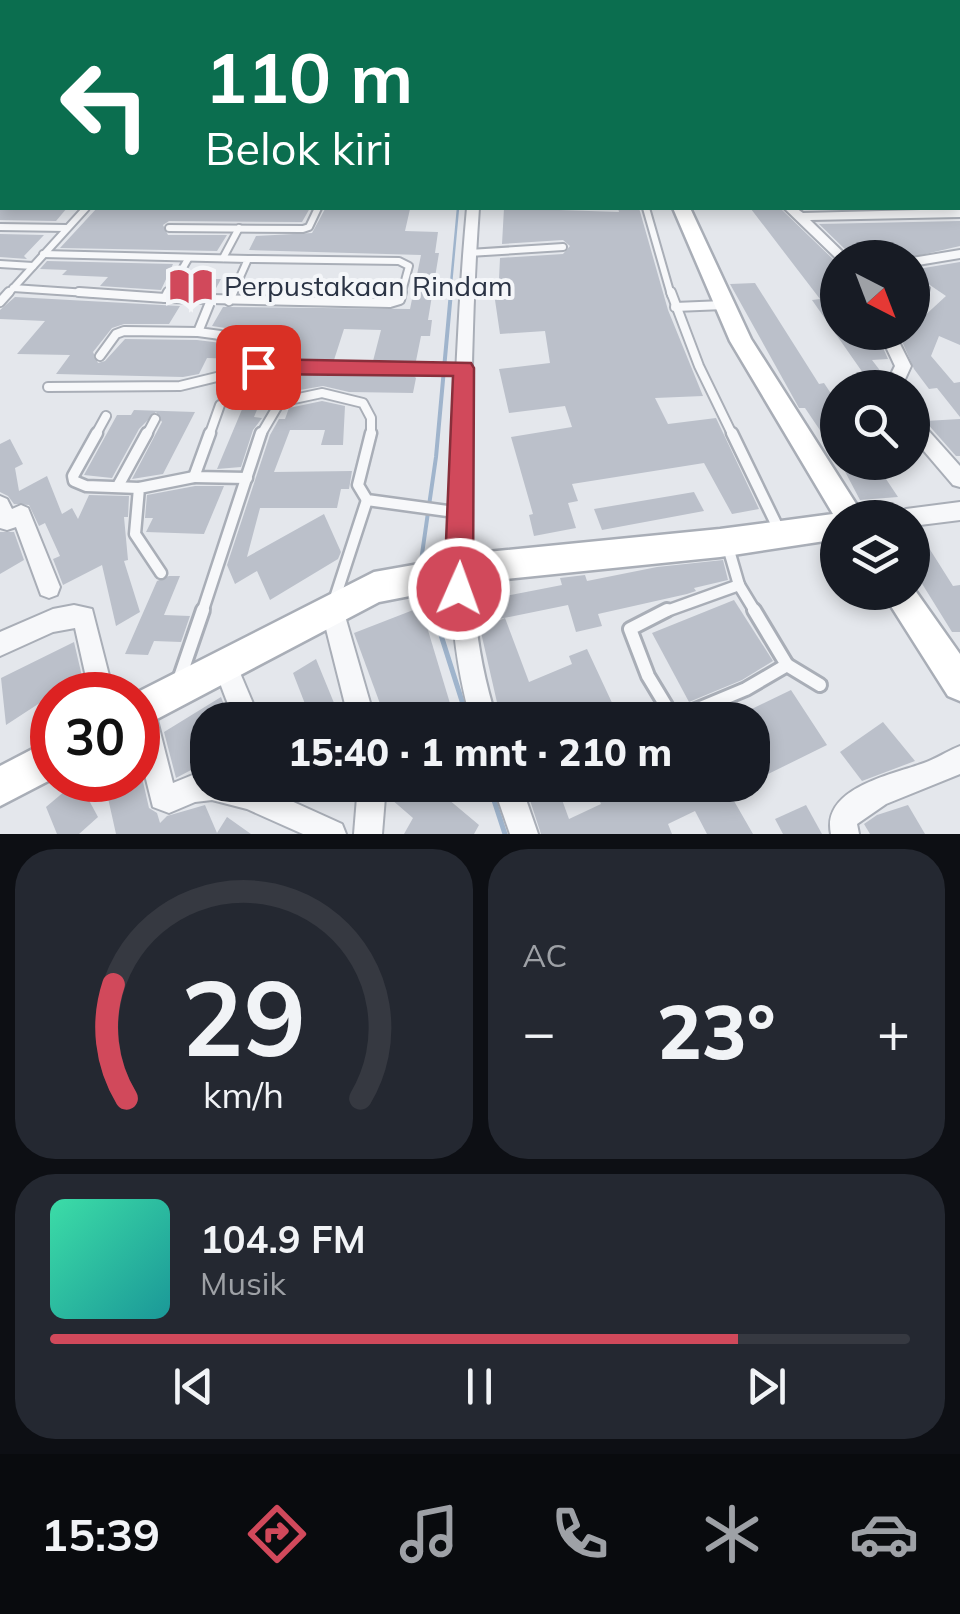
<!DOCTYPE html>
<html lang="id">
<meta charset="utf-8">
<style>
body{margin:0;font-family:Mulish,sans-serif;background:#242831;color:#f1f3f6;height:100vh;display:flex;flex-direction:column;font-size:38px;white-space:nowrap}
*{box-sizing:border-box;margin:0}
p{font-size:32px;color:#9ea1a6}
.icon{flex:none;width:55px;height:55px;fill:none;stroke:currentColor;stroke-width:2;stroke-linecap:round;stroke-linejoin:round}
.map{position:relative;height:834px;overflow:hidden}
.sheet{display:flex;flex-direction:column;gap:15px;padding:15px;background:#0d0f14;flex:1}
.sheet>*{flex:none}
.hud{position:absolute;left:0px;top:0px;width:960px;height:210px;box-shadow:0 5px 15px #0003;background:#0b6e4f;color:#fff;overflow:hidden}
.needle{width:65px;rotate:138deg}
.buttons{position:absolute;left:820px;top:240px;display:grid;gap:20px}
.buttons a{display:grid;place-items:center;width:110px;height:110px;border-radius:50%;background:#171b24;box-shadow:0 5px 15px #0003;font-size:50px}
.speed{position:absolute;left:30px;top:672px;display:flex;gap:20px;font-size:50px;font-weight:700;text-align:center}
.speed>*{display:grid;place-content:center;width:130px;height:130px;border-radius:50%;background:#171b24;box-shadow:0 5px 15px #0003;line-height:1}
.speed .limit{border:15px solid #d22;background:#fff;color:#111}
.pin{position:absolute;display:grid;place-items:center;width:85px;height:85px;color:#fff;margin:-42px;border-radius:20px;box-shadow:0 5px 15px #0006}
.me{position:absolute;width:110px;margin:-55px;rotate:2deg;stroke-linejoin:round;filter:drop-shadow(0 0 8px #0008)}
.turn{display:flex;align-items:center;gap:35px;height:210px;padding:0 40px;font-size:45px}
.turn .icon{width:130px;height:130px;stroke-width:2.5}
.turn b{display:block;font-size:70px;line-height:85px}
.big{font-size:75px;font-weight:800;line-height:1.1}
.sheet .widget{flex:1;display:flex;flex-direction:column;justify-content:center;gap:15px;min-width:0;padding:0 35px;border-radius:40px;background:#242831}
.sheet .dial{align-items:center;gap:0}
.dial svg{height:260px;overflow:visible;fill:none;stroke:#363941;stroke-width:7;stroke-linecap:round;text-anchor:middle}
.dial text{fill:#f1f3f6;stroke:none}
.song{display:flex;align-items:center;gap:30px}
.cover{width:120px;height:120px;border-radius:15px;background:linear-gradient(135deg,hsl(160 70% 55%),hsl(180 70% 35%))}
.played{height:10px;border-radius:5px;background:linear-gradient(90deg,#d1495b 80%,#363941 80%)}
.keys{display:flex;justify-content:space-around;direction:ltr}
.heat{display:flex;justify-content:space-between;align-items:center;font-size:55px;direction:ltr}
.sheet .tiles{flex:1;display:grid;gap:15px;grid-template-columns:1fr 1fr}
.widget:last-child{grid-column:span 2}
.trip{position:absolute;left:190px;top:702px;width:580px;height:100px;border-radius:40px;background:#171b24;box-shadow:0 5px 15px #0003;font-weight:800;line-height:100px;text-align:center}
.dock{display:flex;height:160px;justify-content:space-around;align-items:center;background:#090b0e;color:#9ea1a6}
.dock .icon{width:70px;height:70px}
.dock .on{color:#d1495b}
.dock b{font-size:45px;color:#f1f3f6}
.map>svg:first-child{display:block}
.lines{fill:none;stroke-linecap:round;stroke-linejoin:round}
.stream-far2{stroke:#9fb4cc;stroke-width:2.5}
.stream-far1{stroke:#9fb4cc;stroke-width:4}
.stream{stroke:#9fb4cc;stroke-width:5}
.building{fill:#bbc0ca}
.lane-far3-casing{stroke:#a9aeb7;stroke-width:10}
.lane-far2-casing{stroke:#a9aeb7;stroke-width:12}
.lane-far1-casing{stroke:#a9aeb7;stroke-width:15}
.lane-casing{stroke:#a9aeb7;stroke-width:18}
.street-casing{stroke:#a9aeb7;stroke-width:4}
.secondary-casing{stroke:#a9aeb7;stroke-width:5}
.primary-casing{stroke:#a3abb8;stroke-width:4}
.lane-far3{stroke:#f7f8fa;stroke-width:6}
.lane-far2{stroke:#f7f8fa;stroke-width:8}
.lane-far1{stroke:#f7f8fa;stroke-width:10}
.lane{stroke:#f7f8fa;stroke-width:12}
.street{fill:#f7f8fa;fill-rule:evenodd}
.secondary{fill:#fff;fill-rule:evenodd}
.primary{fill:#fff;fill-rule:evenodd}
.route{fill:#d1495b;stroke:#882f3b;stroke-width:2.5}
.labels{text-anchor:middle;stroke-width:8;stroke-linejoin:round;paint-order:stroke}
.poi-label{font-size:28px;fill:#2b3445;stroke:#f4f6f9;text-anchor:start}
</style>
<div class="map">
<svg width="960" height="834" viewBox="0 0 960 834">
<rect width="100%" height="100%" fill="#e4e7ec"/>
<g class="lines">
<!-- stream-far2 -->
<polyline class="stream-far2" points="450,295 458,208"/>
<!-- stream-far1 -->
<g class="stream-far1">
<polyline points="420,568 436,457 451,292"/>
<polyline points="427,591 434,613"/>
</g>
<!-- stream -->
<g class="stream">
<polyline points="433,610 468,720"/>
<polyline points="489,785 505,834"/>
</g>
</g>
<!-- building -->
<g class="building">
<polygon points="67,208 56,221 0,220 0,209"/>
<polygon points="97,208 310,208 302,222 169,221 163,225 168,235 227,235 217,251 60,248"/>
<polygon points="504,208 619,212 618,208 639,208 668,310 703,396 655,398 668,424 716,418 759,509 732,514 704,463 572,484 578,501 568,503 576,528 534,536 529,515 533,514 511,437 572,427 565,406 509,413 499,369 550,363 545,331 500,334 495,300 498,300 500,258 563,254 570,246 563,240 502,244"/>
<polygon points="754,208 780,208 838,264 838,332 876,332 888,359 872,360 885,377 883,382 870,383 812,300 820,299 751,209"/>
<polygon points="325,209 410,209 405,231 438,232 435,253 439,253 428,320 432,320 430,336 421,336 416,361 373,361 381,330 344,329 334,360 274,360 284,327 255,326 252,332 212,326 223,307 410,309 421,255 249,250 256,236 312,233"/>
<polygon points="960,221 960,246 908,258 852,256 819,224"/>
<polygon points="0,234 44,235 24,256 27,259 0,257"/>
<polygon points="47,261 173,264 161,290 100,286 108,277 62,275 67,270 40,269"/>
<polygon points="960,262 960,345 939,336 931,356 954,383 960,382 960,417 937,388 929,389 914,369 898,332 912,332 912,318 920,320 946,296 924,281 912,286 912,270"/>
<polygon points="184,279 221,279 214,292 177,291"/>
<polygon points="755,283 819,384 824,383 838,404 838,457 805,408 799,408 730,284"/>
<polygon points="15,297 180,306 169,324 124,324 112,328 93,352 98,363 105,361 125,339 197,340 246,346 239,359 207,358 199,374 183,377 56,374 70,355 17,354 45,321 0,319 0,310"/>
<polygon points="259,374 414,376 416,378 413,393 349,392 323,386 294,391 266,388 254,417 262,418 253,430 241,467 217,469 251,388 231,387 234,381"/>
<polygon points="322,401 345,406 343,445 321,445 325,430 290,430 274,472 352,471 349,489 341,489 337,508 260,508 247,557 324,514 341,552 338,559 270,600 257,571 235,584 227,565 270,435 279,419 285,419 289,408"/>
<polygon points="134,410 195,412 163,474 132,479 162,422 156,412 139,429 112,478 84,475 117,415 131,415"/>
<polygon points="960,419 960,456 956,456 925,421"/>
<polygon points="10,439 23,464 15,468 19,491 47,476 62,514 72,508 78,519 89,495 129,496 128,517 124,517 128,560 124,561 140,612 116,626 102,565 63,585 53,559 60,556 45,523 39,526 29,505 14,504 8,496 0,492 0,444"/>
<polygon points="840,462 868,462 875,473 882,473 898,497 860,500"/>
<polygon points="195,486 224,486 204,534 146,532 153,518 145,518 147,495"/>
<polygon points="694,492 704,511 602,530 594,509"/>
<polygon points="917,529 953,586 960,585 960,632 952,632 921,582 916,583 912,577 912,530"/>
<polygon points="0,532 14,532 24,560 0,574"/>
<polygon points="723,560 728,580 694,588 696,591 687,594 598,614 602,626 576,632 568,605 499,619 495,598 562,585 560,578 585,575 587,581 657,567"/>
<polygon points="169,576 180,576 164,615 190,616 181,642 154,641 148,655 125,654 157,581"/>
<polygon points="734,600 773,661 742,680 689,702 652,633"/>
<polygon points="421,607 455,720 386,720 354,633"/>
<polygon points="505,618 529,682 572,664 569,656 587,649 620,720 596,720 591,709 565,720 535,720 532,711 501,720 480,628"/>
<polygon points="74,642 84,685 66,695 52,695 6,725 1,678"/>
<polygon points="316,659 341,720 290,720 307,709 293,673"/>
<polygon points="791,690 827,745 752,782 752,720 729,720"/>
<polygon points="221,697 230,720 208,720 208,761 176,778 164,732"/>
<polygon points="883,722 915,761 862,781 840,752"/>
<polygon points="138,760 149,808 157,813 160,823 167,816 205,805 217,833 227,817 251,834 116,834 104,780 138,780"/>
<polygon points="78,780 98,817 79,834 57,834 46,807"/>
<polygon points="399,785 458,785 442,794 479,825 474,834 404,834 413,818 391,799"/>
<polygon points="525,785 587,785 561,797 569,819 601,804 593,785 747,785 730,794 753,834 707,834 695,811 668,824 672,834 541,834"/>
<polygon points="806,805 822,834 783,834 775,819"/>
<polygon points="908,805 925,834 870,834 864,824 877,815"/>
</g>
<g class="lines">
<!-- lane-far3 casing -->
<g class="lane-far3-casing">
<g id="lane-far3">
<polyline points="646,208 671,295"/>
<polyline points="0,227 67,228"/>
<polyline points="169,228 303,229 309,227 318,208"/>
<polyline points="469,253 563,247"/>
<polyline points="43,254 248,259 232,295"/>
<polyline points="223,258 239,228"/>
<polyline points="248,259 399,261 409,266 401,295"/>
<polyline points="0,264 33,266"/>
<polyline points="13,288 117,295"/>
<polyline points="7,295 86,208"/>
<polyline points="167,295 188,259"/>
</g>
</g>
<!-- lane-far2 casing -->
<g class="lane-far2-casing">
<g id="lane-far2">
<polyline points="79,292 165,298 168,292"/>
<polyline points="671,292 699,366 733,436"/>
<polyline points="165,298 390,303 400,300 402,292"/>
<polyline points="211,300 198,332 250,339 255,343 258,367 463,369"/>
<polyline points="229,301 233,292"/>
<polyline points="0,302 9,292"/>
<polyline points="675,307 724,305"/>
<polyline points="100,356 116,334 124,331 198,332"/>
<polyline points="48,387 180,386 258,367"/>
<polyline points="95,436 106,416"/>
<polyline points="146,436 155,419"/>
<polyline points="209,436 220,405"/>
<polyline points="260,436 280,402 322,393 363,403 371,418 371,436"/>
</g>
</g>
<!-- lane-far1 casing -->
<g class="lane-far1-casing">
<g id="lane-far1">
<polyline points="97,433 73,476 74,481 86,486 139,488"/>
<polyline points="210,433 194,477 247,478"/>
<polyline points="371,433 358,485 367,500 462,513"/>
<polyline points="732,433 780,532"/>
<polyline points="118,486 147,433"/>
<polyline points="728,547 739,585"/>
<polyline points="161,573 135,534 139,488 194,477"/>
<polyline points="739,585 756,613"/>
<polyline points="335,598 367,500"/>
<polyline points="202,613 261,433"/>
<polyline points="661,613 739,585"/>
</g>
</g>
<!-- lane casing -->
<g class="lane-casing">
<g id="lane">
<polyline points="667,610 630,629 648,676 674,719 746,689 787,665 754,610"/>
<polyline points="787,665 820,685"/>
<polyline points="180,677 203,610"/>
</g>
</g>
<!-- street casing -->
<g class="street-casing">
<g id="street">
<polygon points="2,113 2,120 0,121 0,114"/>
<polygon points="958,114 960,115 960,121 958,120"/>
<rect x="0" y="173" width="2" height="6"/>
<path d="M467 208H479C473 292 471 377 471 462 471 555 468 630 497 720H471C446 632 450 559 453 469 455 382 459 295 467 208Z"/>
<polygon points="784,208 796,208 803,213 960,209 960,217 810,220 849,258 838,258 838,260"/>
<polygon points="960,250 960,258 912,266 912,258"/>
<polygon points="922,284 929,288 923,312 912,315 915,288"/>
<polygon points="879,332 894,332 911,366 901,388 884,388 895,366"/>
<polygon points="912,417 918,419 960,466 960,487 953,485 912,437"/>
<polygon points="0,496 7,499 12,509 21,505 28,508 60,587 57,595 49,598 41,595 16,527 7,530 0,528"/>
<polygon points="960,502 960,520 912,526 912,518 896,518 899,512 906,509"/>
<polygon points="332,598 340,601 343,609 375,720 349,720 321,609 324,601"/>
<polygon points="74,605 92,609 114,695 90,695 75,628 53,632 0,656 0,632 53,609"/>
<polygon points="224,650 232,654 260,720 234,720 212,662 216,654"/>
<polygon points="141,695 150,699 154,708 173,783 195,774 208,773 208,785 256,785 342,824 346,834 303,834 247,809 212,800 195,802 169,813 153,807 138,747 138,697"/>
<path d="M960 746V774L886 804 857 824 859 834H831C821 788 891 775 924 763 936 759 947 751 960 746Z"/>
<polygon points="358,785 386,785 382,834 354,834"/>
<polygon points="493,785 521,785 538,834 510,834"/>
</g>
</g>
<!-- secondary casing -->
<g class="secondary-casing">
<g id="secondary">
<polygon points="673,208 690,208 751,339 865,518 838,518 838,539 720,557 487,581 379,602 138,729 138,695 132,695 374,572 487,552 720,529 833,514 730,341"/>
<polygon points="912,586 960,654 960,701 948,696 882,592 912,592"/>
<polygon points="52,739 52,779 0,806 0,766"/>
</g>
</g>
<!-- primary casing -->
<g class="primary-casing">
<polygon id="primary" points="958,144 960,145 960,156 958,155"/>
</g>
<!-- lane-far3 -->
<use href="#lane-far3" class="lane-far3"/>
<!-- lane-far2 -->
<use href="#lane-far2" class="lane-far2"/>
<!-- lane-far1 -->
<use href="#lane-far1" class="lane-far1"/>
<!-- lane -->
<use href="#lane" class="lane"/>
<!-- street -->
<use href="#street" class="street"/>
<!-- secondary -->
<use href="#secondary" class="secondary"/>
<!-- primary -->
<use href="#primary" class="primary"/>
</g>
<!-- sky -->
<linearGradient id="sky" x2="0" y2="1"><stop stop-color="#8bb4dd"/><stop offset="0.44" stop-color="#f3f4f6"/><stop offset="1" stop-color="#f3f4f6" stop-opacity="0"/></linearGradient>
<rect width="960" height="209" fill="url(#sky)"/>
<!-- route -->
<polygon class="route" points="258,359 471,363 474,368 473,589 469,599 459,603 449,599 444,589 453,376 258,374 247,367"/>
<!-- icons -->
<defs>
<g id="library-bare" transform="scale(3.45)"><path d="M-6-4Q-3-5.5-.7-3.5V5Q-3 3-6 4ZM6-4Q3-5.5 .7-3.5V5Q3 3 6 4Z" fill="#d1495b" stroke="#f4f6f9" stroke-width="2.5" paint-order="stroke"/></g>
</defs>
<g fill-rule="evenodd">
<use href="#library-bare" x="191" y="286"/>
</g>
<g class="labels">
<!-- poi labels -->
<g class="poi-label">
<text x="224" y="296">Perpustakaan Rindam</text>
</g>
</g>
</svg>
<div class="buttons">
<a><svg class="needle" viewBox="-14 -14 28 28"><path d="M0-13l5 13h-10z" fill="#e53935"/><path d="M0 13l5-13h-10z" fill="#9ea1a6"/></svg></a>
<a><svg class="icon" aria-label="search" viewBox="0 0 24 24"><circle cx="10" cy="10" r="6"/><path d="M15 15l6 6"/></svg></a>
<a><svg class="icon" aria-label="layers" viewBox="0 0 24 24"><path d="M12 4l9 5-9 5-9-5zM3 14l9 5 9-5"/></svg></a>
</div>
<div class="speed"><div class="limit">30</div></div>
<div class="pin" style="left:258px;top:367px;background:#d93025"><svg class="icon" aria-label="arrive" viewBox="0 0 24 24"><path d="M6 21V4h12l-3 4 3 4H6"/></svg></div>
<svg class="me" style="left:459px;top:589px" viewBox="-20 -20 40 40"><circle r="17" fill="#d1495b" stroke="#fff" stroke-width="3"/><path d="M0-11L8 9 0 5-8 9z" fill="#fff"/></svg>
<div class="trip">15:40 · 1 mnt · 210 m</div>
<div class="hud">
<div class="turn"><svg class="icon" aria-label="left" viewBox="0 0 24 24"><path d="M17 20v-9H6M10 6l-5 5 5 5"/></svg><div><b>110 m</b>Belok kiri</div></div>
</div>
</div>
<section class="sheet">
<div class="tiles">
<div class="widget dial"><svg viewBox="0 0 100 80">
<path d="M14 69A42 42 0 1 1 86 69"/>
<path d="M14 69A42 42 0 0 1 10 34" stroke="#d1495b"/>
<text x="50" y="56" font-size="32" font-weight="700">29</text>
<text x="50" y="72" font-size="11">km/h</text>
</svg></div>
<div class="widget"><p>AC</p>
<div class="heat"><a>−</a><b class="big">23°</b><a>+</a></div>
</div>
<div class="widget">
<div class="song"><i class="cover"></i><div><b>104.9 FM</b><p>Musik</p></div></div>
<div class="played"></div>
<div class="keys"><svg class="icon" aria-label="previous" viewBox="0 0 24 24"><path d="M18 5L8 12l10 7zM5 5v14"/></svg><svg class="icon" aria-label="pause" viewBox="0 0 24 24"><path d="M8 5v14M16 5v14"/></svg><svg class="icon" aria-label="next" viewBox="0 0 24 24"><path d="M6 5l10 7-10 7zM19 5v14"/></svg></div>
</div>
</div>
</section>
<nav class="dock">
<b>15:39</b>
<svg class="icon on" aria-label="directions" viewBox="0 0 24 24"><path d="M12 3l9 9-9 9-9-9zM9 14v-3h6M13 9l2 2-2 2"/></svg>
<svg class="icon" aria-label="music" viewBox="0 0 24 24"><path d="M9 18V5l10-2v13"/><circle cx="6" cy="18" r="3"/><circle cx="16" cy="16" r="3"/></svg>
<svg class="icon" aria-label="phone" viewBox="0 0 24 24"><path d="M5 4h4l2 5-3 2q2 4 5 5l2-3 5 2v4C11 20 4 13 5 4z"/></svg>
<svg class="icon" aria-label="climate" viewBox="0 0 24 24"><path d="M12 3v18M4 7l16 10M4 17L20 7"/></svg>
<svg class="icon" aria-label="car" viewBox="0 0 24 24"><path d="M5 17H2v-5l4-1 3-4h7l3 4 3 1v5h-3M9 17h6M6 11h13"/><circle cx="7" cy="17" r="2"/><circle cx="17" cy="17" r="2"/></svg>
</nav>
